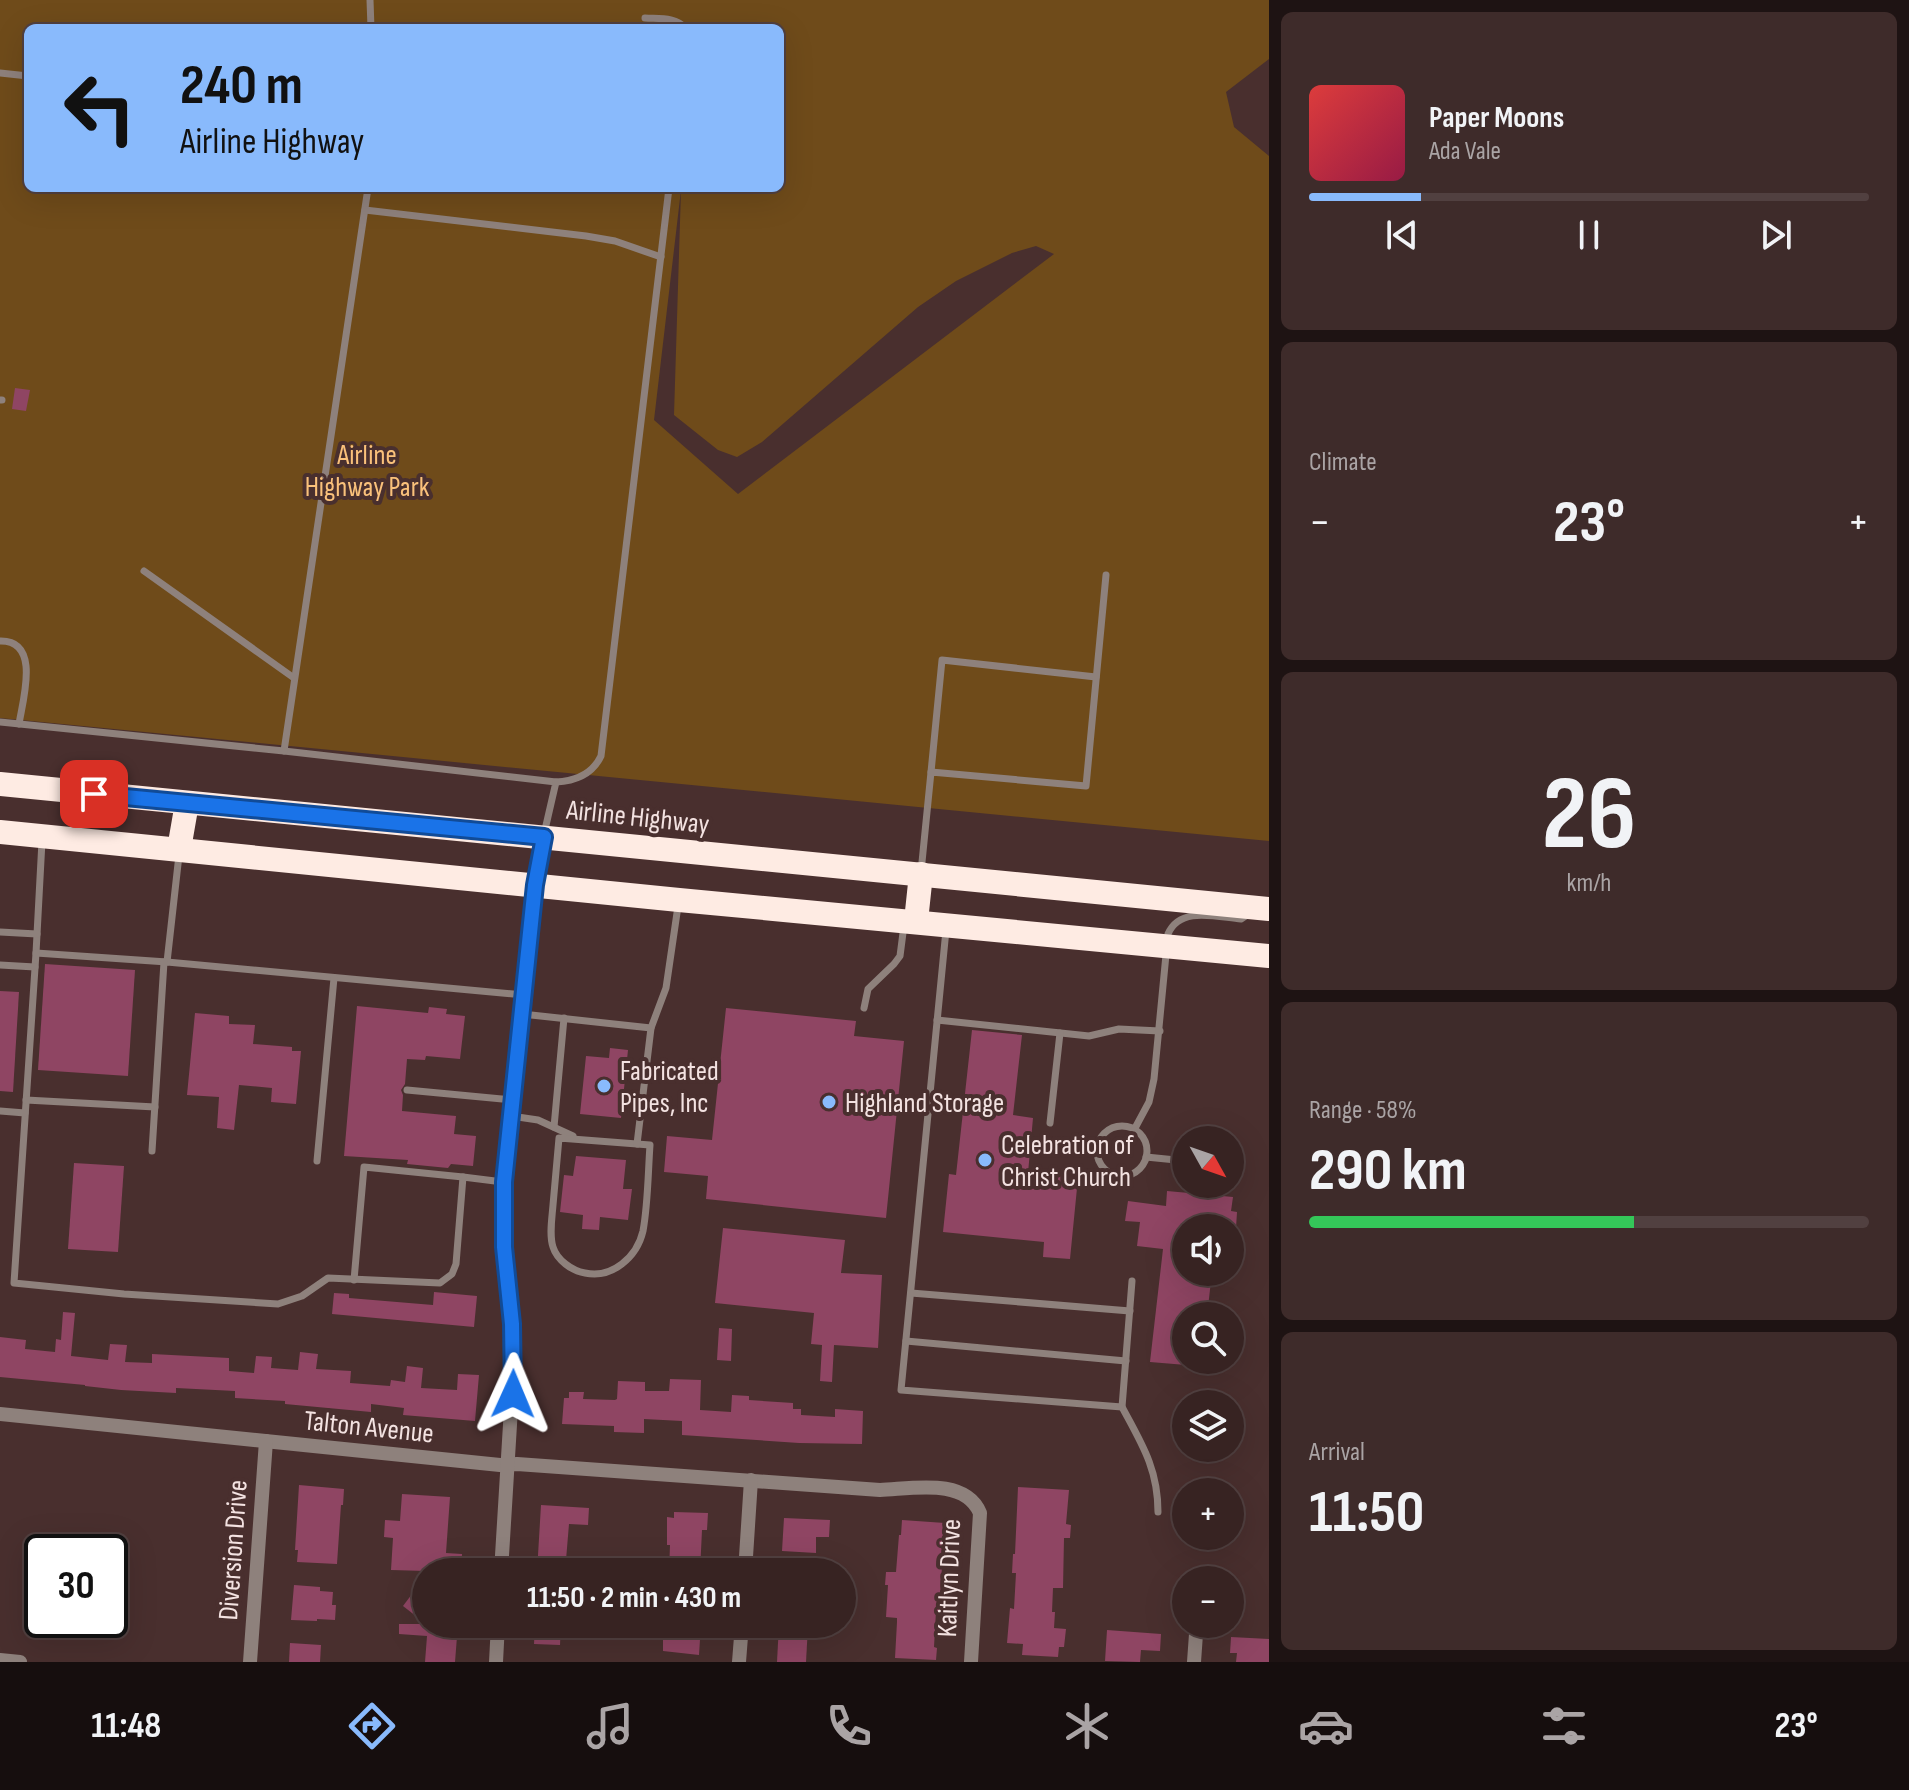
<!DOCTYPE html>
<meta charset="utf-8">
<style>
body{margin:0;font-family:"Sofia Sans Condensed",sans-serif;background:#3e2b2a;color:#f1f3f6;height:100vh;display:flex;flex-direction:column;font-size:30px;white-space:nowrap}
*{box-sizing:border-box;margin:0}
p{font-size:26px;color:#aaa4a5}
.icon{flex:none;width:44px;height:44px;fill:none;stroke:currentColor;stroke-width:2;stroke-linecap:round;stroke-linejoin:round}
.map{position:relative;flex:1;overflow:hidden}
.side{display:flex;flex-direction:column;gap:12px;padding:12px;background:#1e1313;width:640px}
.side>*{flex:none}
.top-card{position:absolute;left:24px;top:24px;width:760px;height:168px;border-radius:12px;box-shadow:0 8px 32px #0002,0 0 0 2px #514040;background:#89bafc;color:#111;overflow:hidden}
.needle{width:52px;rotate:130deg}
.controls{position:absolute;left:1172px;top:1126px;display:grid;gap:16px}
.controls a{display:grid;place-items:center;width:72px;height:72px;border-radius:50%;background:#372322;box-shadow:0 8px 32px #0002,0 0 0 2px #514040;font-size:40px}
.speed{position:absolute;left:24px;top:1534px;display:flex;gap:16px;font-size:40px;font-weight:700;text-align:center}
.speed>*{display:grid;place-content:center;width:104px;height:104px;border-radius:50%;background:#372322;box-shadow:0 8px 32px #0002,0 0 0 2px #514040;line-height:1}
.speed .limit{border:4px solid #111;border-radius:12px;background:#fff;color:#111}
.pin{position:absolute;display:grid;place-items:center;width:68px;height:68px;color:#fff;margin:-34px;border-radius:16px;box-shadow:0 4px 12px #0006}
.me{position:absolute;width:88px;margin:-44px;rotate:1deg;stroke-linejoin:round;filter:drop-shadow(0 0 6px #0008)}
.turn{display:flex;align-items:center;gap:28px;height:168px;padding:0 24px;font-size:36px}
.turn .icon{width:104px;height:104px;stroke-width:2.5}
.turn b{display:block;font-size:56px;line-height:68px}
.big{font-size:60px;font-weight:700;line-height:1.1}
.side .tile{flex:1;display:flex;flex-direction:column;justify-content:center;gap:12px;min-width:0;padding:0 28px;border-radius:12px;background:#3e2b2a}
.side .dial{align-items:center;gap:0}
.dial b{font-size:104px;line-height:1}
.song{display:flex;align-items:center;gap:24px}
.cover{width:96px;height:96px;border-radius:12px;background:linear-gradient(135deg,hsl(0 70% 55%),hsl(340 70% 35%))}
.played{height:8px;border-radius:4px;background:linear-gradient(90deg,#89bafc 20%,#514040 20%)}
.keys{display:flex;justify-content:space-around;direction:ltr}
.heat{display:flex;justify-content:space-between;align-items:center;font-size:44px;direction:ltr}
.charge{height:12px;border-radius:6px;background:linear-gradient(90deg,#34c759 58%,#514040 0)}
.trip{position:absolute;left:412px;top:1558px;width:444px;height:80px;border-radius:40px;background:#372322;box-shadow:0 8px 32px #0002,0 0 0 2px #514040;font-weight:700;line-height:80px;text-align:center}
.tabs{display:flex;height:128px;justify-content:space-around;align-items:center;background:#160e0e;color:#aaa4a5}
.tabs .icon{width:56px;height:56px}
.tabs .active{color:#89bafc}
.tabs b{font-size:36px;color:#f1f3f6}
main{display:flex;flex:1;min-height:0}
.map>svg:first-child{display:block}
.green{fill:#6f4b1a;fill-rule:evenodd}
.building{fill:#8f4563}
.lines{fill:none;stroke-linecap:round;stroke-linejoin:round}
.lane{stroke:#8e817c;stroke-width:7}
.street{stroke:#8e817c;stroke-width:14}
.highway{stroke:#feebe3;stroke-width:24}
.route-casing{stroke:#114b97;stroke-width:20}
.route{stroke:#1a73e8;stroke-width:14}
.poi-dot{fill:#89bafc;stroke:#492f2e;stroke-width:3}
.labels{text-anchor:middle;stroke-width:8;stroke-linejoin:round;paint-order:stroke}
.park-label{font-size:28px;fill:#fac17b;stroke:#492f2e}
.street-label{font-size:28px;fill:#f3e2e1;stroke:#492f2e}
.poi-label{font-size:28px;fill:#f3e2e1;stroke:#492f2e;text-anchor:start}
</style>
<main>
<div class="map">
<svg width="1269" height="1662" viewBox="0 0 1269 1662">
<rect width="100%" height="100%" fill="#492f2e"/>
<!-- green -->
<path class="green" d="M0 0H1269V59L1226 92 1234 127 1269 156V841L0 718ZM28 28H780V188H28ZM681 190 674 415 718 450 737 457 762 442 918 307 956 281 1012 253 1036 246 1054 254 738 494 654 420Z"/>
<!-- building -->
<g class="building">
<polygon points="15,388 30,390 26,411 12,409"/>
<polygon points="45,964 135,970 128,1076 38,1070"/>
<polygon points="0,991 19,992 13,1092 0,1091"/>
<polygon points="357,1006 428,1013 429,1007 447,1009 446,1014 465,1016 460,1059 426,1056 425,1060 407,1059 405,1084 401,1090 403,1095 402,1111 456,1116 454,1134 476,1136 473,1166 451,1164 448,1168 407,1164 408,1160 344,1156"/>
<polygon points="726,1008 856,1021 854,1036 904,1041 886,1218 706,1199 708,1176 664,1172 667,1136 712,1140"/>
<polygon points="195,1013 229,1016 229,1024 255,1025 253,1044 292,1047 292,1051 301,1051 296,1104 271,1102 272,1088 239,1085 234,1130 217,1128 219,1097 187,1095"/>
<polygon points="972,1030 1022,1035 1013,1115 1033,1118 1028,1173 1078,1178 1070,1259 1043,1257 1044,1242 943,1232 949,1174 956,1175"/>
<polygon points="610,1048 628,1050 621,1118 580,1114 586,1056 609,1058"/>
<polygon points="576,1156 626,1160 623,1189 632,1189 628,1220 600,1217 599,1230 582,1229 583,1215 560,1212 564,1175 573,1176"/>
<polygon points="74,1163 124,1166 118,1252 68,1249"/>
<polygon points="1167,1191 1233,1197 1231,1211 1237,1212 1236,1228 1186,1228 1186,1272 1212,1272 1207,1316 1186,1316 1186,1365 1150,1362 1163,1249 1137,1246 1140,1222 1125,1221 1128,1201 1166,1206"/>
<polygon points="723,1228 845,1240 841,1273 882,1275 878,1348 834,1345 832,1382 820,1381 822,1345 811,1344 814,1313 715,1303"/>
<polygon points="434,1292 477,1296 474,1327 332,1314 334,1293 349,1294 349,1298 433,1305"/>
<polygon points="63,1312 75,1313 71,1356 108,1360 110,1344 127,1345 125,1362 152,1363 152,1354 229,1358 229,1371 254,1373 256,1356 272,1357 271,1368 298,1370 300,1352 318,1354 316,1369 351,1371 350,1383 390,1386 391,1380 405,1382 407,1366 423,1368 421,1388 457,1390 458,1374 479,1375 475,1421 403,1415 404,1408 371,1404 371,1412 285,1404 285,1401 235,1398 235,1391 176,1388 176,1393 121,1390 85,1386 85,1385 0,1377 0,1337 26,1340 25,1349 55,1352 56,1339 61,1340"/>
<polygon points="719,1328 732,1329 731,1361 717,1360"/>
<polygon points="670,1379 701,1380 700,1410 731,1412 732,1395 749,1396 749,1400 793,1403 793,1409 801,1409 801,1415 835,1417 835,1409 863,1411 862,1444 799,1443 682,1435 682,1421 644,1419 644,1433 614,1432 614,1426 562,1424 564,1398 569,1398 569,1392 584,1392 583,1399 615,1400 617,1399 618,1381 645,1382 645,1391 669,1391"/>
<polygon points="299,1485 344,1489 343,1505 341,1505 337,1564 297,1562 298,1550 295,1550"/>
<polygon points="1018,1487 1069,1490 1066,1524 1071,1525 1070,1538 1064,1538 1063,1588 1053,1588 1052,1612 1055,1612 1054,1628 1066,1629 1064,1647 1059,1647 1058,1657 1022,1655 1023,1644 1007,1643 1010,1608 1014,1609 1016,1573 1012,1573 1013,1554 1015,1554"/>
<polygon points="402,1494 450,1497 446,1553 462,1554 461,1572 391,1570 393,1538 384,1537 385,1520 400,1521"/>
<polygon points="541,1505 589,1508 588,1525 569,1524 565,1572 537,1572"/>
<polygon points="674,1512 708,1513 707,1530 702,1530 700,1572 669,1572 670,1545 667,1545 667,1517 674,1518"/>
<polygon points="784,1518 830,1520 829,1537 816,1537 816,1553 782,1551"/>
<polygon points="902,1520 945,1523 939,1611 936,1611 934,1647 937,1648 936,1660 895,1658 897,1622 897,1618 886,1617 888,1585 885,1585 886,1572 896,1572 899,1535 901,1535"/>
<polygon points="294,1585 320,1587 320,1591 333,1592 332,1605 336,1605 335,1620 317,1619 317,1621 291,1620"/>
<polygon points="412,1594 426,1605 426,1624 403,1606"/>
<polygon points="399,1624 458,1624 455,1662 425,1662 427,1636 399,1634"/>
<polygon points="535,1624 561,1624 560,1645 534,1644"/>
<polygon points="659,1624 701,1624 699,1655 663,1651 663,1640 658,1639"/>
<polygon points="779,1624 808,1626 806,1662 777,1662"/>
<polygon points="1107,1630 1161,1634 1160,1651 1141,1650 1140,1662 1105,1661"/>
<polygon points="1231,1637 1269,1639 1269,1662 1236,1662 1237,1653 1230,1653"/>
<polygon points="290,1643 321,1645 320,1662 289,1662"/>
</g>
<g class="lines">
<!-- lane -->
<g class="lane">
<polyline points="370,0 371,28"/>
<path d="M645 18C659 19 676 17 685 28"/>
<polyline points="0,73 28,76"/>
<polyline points="368,188 284,751 556,782 544,834"/>
<polyline points="365,210 586,236 615,241 661,257"/>
<polyline points="0,400 2,400"/>
<polyline points="144,571 294,678"/>
<path d="M0 641C41 640 23 699 19 724"/>
<polyline points="0,722 284,751"/>
<polyline points="931,772 942,660 1096,677"/>
<path d="M556 782C575 781 592 775 601 756L669 188"/>
<polyline points="42,841 36,953 167,962 524,995"/>
<polyline points="921,872 931,772 1086,786 1106,575"/>
<polyline points="946,930 901,1390 1122,1407 1132,1281"/>
<polyline points="0,932 37,934"/>
<polyline points="36,953 14,1283 124,1294 278,1304 302,1296 328,1278 440,1283 452,1274 456,1264 463,1177 503,1182"/>
<polyline points="167,962 179,855"/>
<polyline points="0,965 35,967"/>
<polyline points="864,1008 868,989 894,964 900,956 904,925"/>
<polyline points="522,1014 651,1028 666,988 678,906"/>
<polyline points="937,1020 1089,1036 1119,1029 1160,1031"/>
<polyline points="407,1090 513,1100"/>
<polyline points="26,1100 155,1107"/>
<polyline points="0,1111 25,1113"/>
<polyline points="511,1116 538,1120 573,1136"/>
<polyline points="1050,1123 1060,1033"/>
<circle cx="1122" cy="1151" r="25"/>
<polyline points="554,1127 564,1018"/>
<path d="M1134 1130 1149 1102 1154 1079 1168 934C1180 906 1216 917 1241 919L1247 915"/>
<path d="M559 1138 650 1145C648 1173 648 1204 643 1231 637 1257 612 1279 585 1273 572 1271 557 1260 553 1247 549 1235 552 1218 553 1205 555 1182 557 1160 559 1138Z"/>
<polyline points="637,1144 651,1028"/>
<polyline points="152,1151 164,962"/>
<polyline points="1146,1157 1186,1161"/>
<polyline points="317,1161 334,978"/>
<polyline points="1230,1165 1239,1166"/>
<polyline points="354,1280 364,1167 463,1177"/>
<polyline points="911,1293 1130,1311"/>
<polyline points="906,1341 1126,1361"/>
<path d="M1122 1407C1142 1444 1158 1469 1158 1512"/>
</g>
<!-- street -->
<g class="street">
<path d="M0 1414 500 1465 517 1464 880 1490C911 1489 965 1477 980 1513L971 1662"/>
<polyline points="501,1572 514,1359 504,1247 504,1182 535,885 544,837"/>
<polyline points="745,1572 751,1480"/>
<polyline points="0,1660 20,1662"/>
<polyline points="250,1662 266,1441"/>
<polyline points="496,1662 498,1624"/>
<polyline points="739,1662 742,1624"/>
<polyline points="1194,1662 1196,1634"/>
</g>
<!-- highway -->
<g class="highway">
<polyline points="0,784 1269,909"/>
<polyline points="0,832 679,900 1269,956"/>
<polyline points="179,849 187,803"/>
<polyline points="916,921 921,874"/>
</g>
</g>
<g class="lines">
<!-- route casing -->
<g class="route-casing">
<polyline id="route" points="94,794 544,837 535,885 504,1182 504,1247 512,1324 513,1394"/>
</g>
<!-- route -->
<use href="#route" class="route"/>
</g>
<!-- markers -->
<g class="poi-dot">
<circle cx="604" cy="1086" r="8"/>
<circle cx="829" cy="1102" r="8"/>
<circle cx="985" cy="1160" r="8"/>
</g>
<g class="labels">
<!-- park labels -->
<g class="park-label">
<text x="367" y="464">Airline<tspan x="367" dy="32">Highway Park</tspan></text>
</g>
<!-- street labels -->
<g class="street-label">
<text transform="translate(638 816) rotate(6)" y="10">Airline Highway</text>
<text transform="translate(369 1426) rotate(6)" y="10">Talton Avenue</text>
<text transform="translate(232 1550) rotate(-86)" y="10">Diversion Drive</text>
<text transform="translate(948 1578) rotate(-88)" y="10">Kaitlyn Drive</text>
</g>
<!-- poi labels -->
<g class="poi-label">
<text x="620" y="1080">Fabricated<tspan x="620" dy="32">Pipes, Inc</tspan></text>
<text x="845" y="1112">Highland Storage</text>
<text x="1001" y="1154">Celebration of<tspan x="1001" dy="32">Christ Church</tspan></text>
</g>
</g>
</svg>
<div class="controls">
<a><svg class="needle" viewBox="-14 -14 28 28"><path d="M0-13l5 13h-10z" fill="#e53935"/><path d="M0 13l5-13h-10z" fill="#aaa4a5"/></svg></a>
<a><svg class="icon" aria-label="sound" viewBox="0 0 24 24"><path d="M4 9h4l5-4v14l-5-4H4zM17 9q2 3 0 6"/></svg></a>
<a><svg class="icon" aria-label="search" viewBox="0 0 24 24"><circle cx="10" cy="10" r="6"/><path d="M15 15l6 6"/></svg></a>
<a><svg class="icon" aria-label="layers" viewBox="0 0 24 24"><path d="M12 4l9 5-9 5-9-5zM3 14l9 5 9-5"/></svg></a>
<a>+</a>
<a>−</a>
</div>
<div class="speed"><div class="limit">30</div></div>
<div class="pin" style="left:94px;top:794px;background:#d93025"><svg class="icon" aria-label="arrive" viewBox="0 0 24 24"><path d="M6 21V4h12l-3 4 3 4H6"/></svg></div>
<svg class="me" style="left:513px;top:1394px" viewBox="-20 -20 40 40"><path d="M0-17L14 15 0 8-14 15z" fill="#1a73e8" stroke="#fff" stroke-width="4"/></svg>
<div class="trip">11:50 · 2 min · 430 m</div>
<div class="top-card">
<div class="turn"><svg class="icon" aria-label="left" viewBox="0 0 24 24"><path d="M17 20v-9H6M10 6l-5 5 5 5"/></svg><div><b>240 m</b>Airline Highway</div></div>
</div>
</div>
<section class="side">
<div class="tile">
<div class="song"><i class="cover"></i><div><b>Paper Moons</b><p>Ada Vale</p></div></div>
<div class="played"></div>
<div class="keys"><svg class="icon" aria-label="previous" viewBox="0 0 24 24"><path d="M18 5L8 12l10 7zM5 5v14"/></svg><svg class="icon" aria-label="pause" viewBox="0 0 24 24"><path d="M8 5v14M16 5v14"/></svg><svg class="icon" aria-label="next" viewBox="0 0 24 24"><path d="M6 5l10 7-10 7zM19 5v14"/></svg></div>
</div>
<div class="tile"><p>Climate</p>
<div class="heat"><a>−</a><b class="big">23°</b><a>+</a></div>
</div>
<div class="tile dial"><b>26</b><p>km/h</p></div>
<div class="tile"><p>Range · 58%</p><b class="big">290 km</b><div class="charge"></div></div>
<div class="tile"><p>Arrival</p><b class="big">11:50</b></div>
</section>
</main>
<nav class="tabs">
<b>11:48</b>
<svg class="icon active" aria-label="directions" viewBox="0 0 24 24"><path d="M12 3l9 9-9 9-9-9zM9 14v-3h6M13 9l2 2-2 2"/></svg>
<svg class="icon" aria-label="music" viewBox="0 0 24 24"><path d="M9 18V5l10-2v13"/><circle cx="6" cy="18" r="3"/><circle cx="16" cy="16" r="3"/></svg>
<svg class="icon" aria-label="phone" viewBox="0 0 24 24"><path d="M5 4h4l2 5-3 2q2 4 5 5l2-3 5 2v4C11 20 4 13 5 4z"/></svg>
<svg class="icon" aria-label="climate" viewBox="0 0 24 24"><path d="M12 3v18M4 7l16 10M4 17L20 7"/></svg>
<svg class="icon" aria-label="car" viewBox="0 0 24 24"><path d="M5 17H2v-5l4-1 3-4h7l3 4 3 1v5h-3M9 17h6M6 11h13"/><circle cx="7" cy="17" r="2"/><circle cx="17" cy="17" r="2"/></svg>
<svg class="icon" aria-label="filters" viewBox="0 0 24 24"><path d="M4 7h16M4 17h16"/><circle cx="9" cy="7" r="2"/><circle cx="15" cy="17" r="2"/></svg>
<b>23°</b>
</nav>
